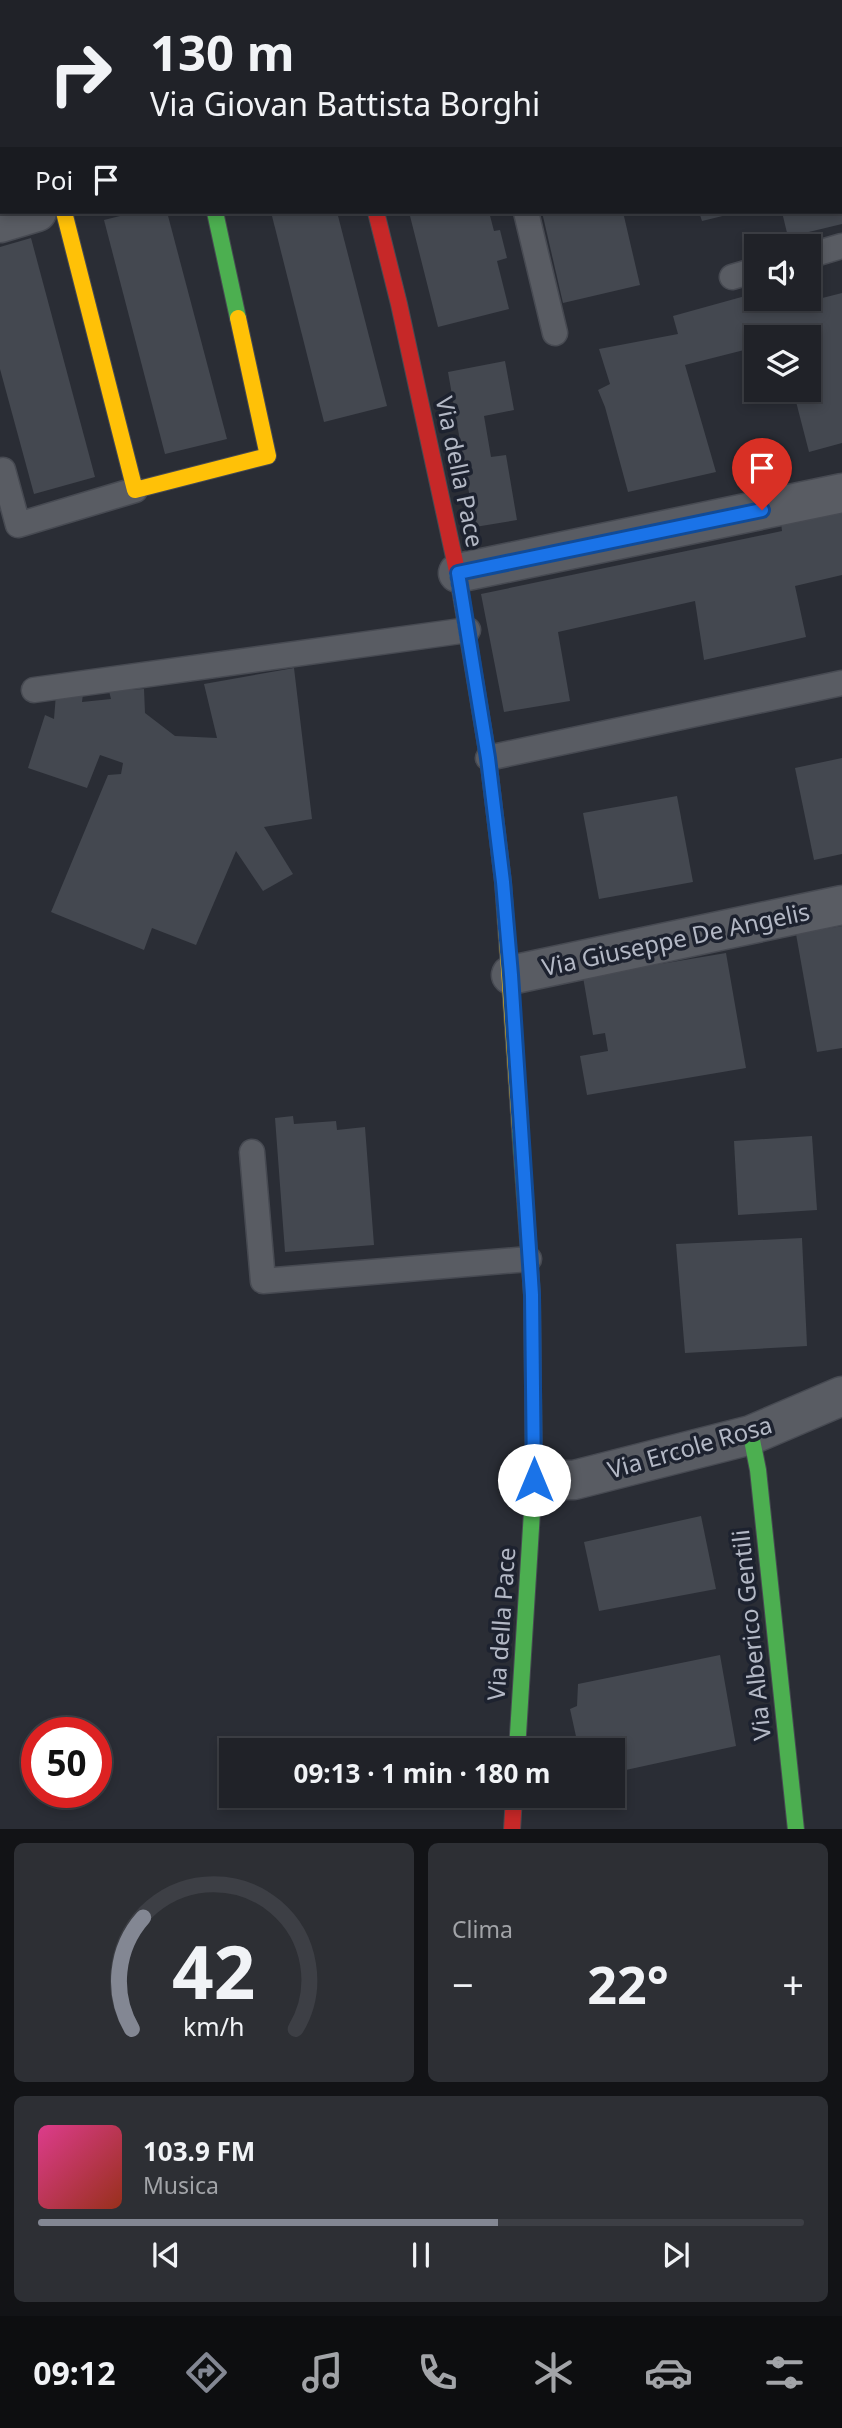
<!DOCTYPE html>
<html lang="it">
<meta charset="utf-8">
<style>
body{margin:0;font-family:"Noto Sans",sans-serif;background:#2d2f34;color:#f1f3f6;height:100vh;display:flex;flex-direction:column;font-size:26px;white-space:nowrap}
*{box-sizing:border-box;margin:0}
p{font-size:23px;color:#a2a4a8}
.icon{flex:none;width:38px;height:38px;fill:none;stroke:currentColor;stroke-width:2;stroke-linecap:round;stroke-linejoin:round}
.map{position:relative;height:1829px;overflow:hidden}
.drawer{display:flex;flex-direction:column;gap:14px;padding:14px;background:#121316;flex:1}
.drawer>*{flex:none}
.hud{position:absolute;left:0px;top:0px;width:844px;height:214px;box-shadow:0 4px 10px #0003,0 0 0 2px #3d3f45;background:#202228;color:#f1f3f6;overflow:hidden}
.buttons{position:absolute;left:744px;top:234px;display:grid;gap:14px}
.buttons a{display:grid;place-items:center;width:77px;height:77px;border-radius:0px;background:#202228;box-shadow:0 4px 10px #0003,0 0 0 2px #3d3f45;font-size:35px}
.speed{position:absolute;left:21px;top:1717px;display:flex;gap:14px;font-size:35px;font-weight:700;text-align:center}
.speed>*{display:grid;place-content:center;width:91px;height:91px;border-radius:50%;background:#202228;box-shadow:0 4px 10px #0003,0 0 0 2px #3d3f45;line-height:1}
.speed .limit{border:10px solid #d22;background:#fff;color:#111}
.pin{position:absolute;display:grid;place-items:center;width:60px;height:60px;color:#fff;margin:-72px -30px;border-radius:50% 50% 50% 0;rotate:-45deg;box-shadow:0 0 7px #0007}
.pin .icon{rotate:45deg}
.me{position:absolute;width:77px;margin:-38px;rotate:0deg;stroke-linejoin:round;filter:drop-shadow(0 0 5px #0008)}
.turn{display:flex;align-items:center;gap:24px;height:147px;padding:0 35px;font-size:32px}
.turn .icon{width:91px;height:91px;stroke-width:2.5}
.turn b{display:block;font-size:49px;line-height:60px}
.then{display:flex;align-items:center;height:66px;padding:0 35px;background:#0003;gap:14px;font-size:26px}
.big{font-size:52px;font-weight:700;line-height:1.1}
.drawer .tile{flex:1;display:flex;flex-direction:column;justify-content:center;gap:10px;min-width:0;padding:0 24px;border-radius:10px;background:#2d2f34}
.drawer .dial{align-items:center;gap:0}
.dial svg{height:182px;overflow:visible;fill:none;stroke:#3d3f45;stroke-width:7;stroke-linecap:round;text-anchor:middle}
.dial text{fill:#f1f3f6;stroke:none}
.song{display:flex;align-items:center;gap:21px}
.cover{width:84px;height:84px;border-radius:10px;background:linear-gradient(135deg,hsl(330 70% 55%),hsl(10 70% 35%))}
.played{height:7px;border-radius:4px;background:linear-gradient(90deg,#838793 60%,#3d3f45 60%)}
.keys{display:flex;justify-content:space-around;direction:ltr}
.heat{display:flex;justify-content:space-between;align-items:center;font-size:38px;direction:ltr}
.drawer .tiles{flex:1;display:grid;gap:14px;grid-template-columns:1fr 1fr}
.tile:last-child{grid-column:span 2}
.trip{position:absolute;left:219px;top:1738px;width:406px;height:70px;border-radius:0px;background:#202228;box-shadow:0 4px 10px #0003,0 0 0 2px #3d3f45;font-weight:700;line-height:70px;text-align:center}
.tab-bar{display:flex;height:112px;justify-content:space-around;align-items:center;background:#0d0e10;color:#a2a4a8}
.tab-bar .icon{width:49px;height:49px}
.tab-bar .on{color:#838793}
.tab-bar b{font-size:32px;color:#f1f3f6}
.map>svg:first-child{display:block}
.building{fill:#444850}
.lines{fill:none;stroke-linecap:round;stroke-linejoin:round}
.lane-casing{stroke:#474a52;stroke-width:27}
.street-casing{stroke:#474a52;stroke-width:41}
.fast-casing{stroke:#474a52;stroke-width:18}
.slow-casing{stroke:#474a52;stroke-width:18}
.jam-casing{stroke:#474a52;stroke-width:18}
.lane{stroke:#595c63;stroke-width:24}
.street{stroke:#595c63;stroke-width:38}
.fast{stroke:#4caf50;stroke-width:16}
.slow{stroke:#ffc107;stroke-width:16}
.jam{stroke:#c62828;stroke-width:16}
.route-casing{stroke:#114b97;stroke-width:18}
.route{stroke:#1a73e8;stroke-width:12}
.labels{text-anchor:middle;stroke-width:7;stroke-linejoin:round;paint-order:stroke}
.street-label{font-size:24px;fill:#b3b8c5;stroke:#1d222f}
</style>
<div class="map">
<svg width="842" height="1830" viewBox="0 0 842 1830">
<rect width="100%" height="100%" fill="#2a2d35"/>
<!-- building -->
<g class="building">
<polygon points="136,212 167,212 227,439 165,454 104,220"/>
<polygon points="271,212 337,212 387,406 324,422"/>
<polygon points="409,212 489,212 494,231 500,230 507,258 497,261 509,309 438,327"/>
<polygon points="542,212 623,212 640,285 563,303"/>
<polygon points="699,212 735,212 735,213 702,221"/>
<polygon points="782,212 842,212 842,224 788,237"/>
<polygon points="31,238 95,477 34,494 0,369 0,247"/>
<polygon points="756,293 756,299 768,299 771,311 842,293 842,443 809,452 793,390 808,390 808,338 756,338 756,347 685,365 716,472 628,492 605,407 598,390 610,384 599,349 678,334 673,316"/>
<polygon points="505,361 514,410 484,416 491,457 506,455 517,520 475,527 448,372"/>
<polygon points="842,508 842,575 795,586 806,637 704,660 695,601 558,632 570,701 504,712 481,594 782,531 781,522"/>
<polygon points="294,668 312,819 264,827 293,874 263,891 236,851 196,945 152,928 144,950 51,912 108,775 121,774 123,763 100,755 87,788 28,768 45,715 54,719 56,694 83,694 82,702 111,699 109,691 144,689 145,713 175,736 217,738 204,684"/>
<polygon points="842,758 842,854 814,860 795,768"/>
<polygon points="677,796 693,882 599,899 583,813"/>
<polygon points="842,926 842,1048 817,1052 796,934"/>
<polygon points="726,953 746,1068 587,1095 580,1056 608,1051 605,1033 593,1035 583,977"/>
<polygon points="293,1116 294,1124 336,1121 337,1130 365,1127 374,1245 285,1252 275,1118"/>
<polygon points="812,1136 817,1210 738,1215 734,1141"/>
<polygon points="802,1238 807,1346 685,1353 676,1244"/>
<polygon points="701,1516 716,1589 599,1611 584,1542"/>
<polygon points="720,1655 736,1746 612,1773 612,1750 579,1750 570,1709 577,1706 578,1684"/>
</g>
<g class="lines">
<!-- lane casing -->
<g class="lane-casing">
<g id="lane">
<polyline points="526,212 555,333"/>
<polyline points="808,256 842,246"/>
<polyline points="732,277 756,270"/>
<polyline points="3,470 18,525 135,490"/>
<polyline points="34,690 468,630"/>
<polyline points="488,758 842,683"/>
<polyline points="252,1152 263,1281 529,1259"/>
</g>
</g>
<!-- street casing -->
<g class="street-casing">
<g id="street">
<polyline points="9,0 9,2"/>
<polyline points="168,0 168,2"/>
<polyline points="0,223 37,212"/>
<polyline points="458,573 842,493"/>
<polyline points="511,975 842,905"/>
<polyline points="534,1480 574,1480 751,1435 842,1396"/>
</g>
</g>
<!-- fast casing -->
<g class="fast-casing">
<g id="fast">
<polyline points="215,212 238,318"/>
<polyline points="751,1435 758,1470 796,1830"/>
<polyline points="517,1750 534,1480 532,1295 520,1129"/>
</g>
</g>
<!-- slow casing -->
<g class="slow-casing">
<g id="slow">
<polyline points="326,0 327,2"/>
<polyline points="64,212 135,490 268,456 238,318"/>
<polyline points="457,571 488,758 503,882 520,1129"/>
</g>
</g>
<!-- jam casing -->
<g class="jam-casing">
<g id="jam">
<polyline points="376,212 399,304 457,571"/>
<polyline points="512,1830 514,1796"/>
</g>
</g>
<!-- lane -->
<use href="#lane" class="lane"/>
<!-- street -->
<use href="#street" class="street"/>
<!-- fast -->
<use href="#fast" class="fast"/>
<!-- slow -->
<use href="#slow" class="slow"/>
<!-- jam -->
<use href="#jam" class="jam"/>
</g>
<g class="lines">
<!-- route casing -->
<g class="route-casing">
<polyline id="route" points="534,1480 532,1295 511,975 503,882 488,758 458,573 762,510"/>
</g>
<!-- route -->
<use href="#route" class="route"/>
</g>
<g class="labels">
<!-- street labels -->
<g class="street-label">
<text transform="translate(459 472) rotate(78)" y="8">Via della Pace</text>
<text transform="translate(676 940) rotate(-12)" y="8">Via Giuseppe De Angelis</text>
<text transform="translate(690 1448) rotate(-16)" y="8">Via Ercole Rosa</text>
<text transform="translate(502 1624) rotate(-86)" y="8">Via della Pace</text>
<text transform="translate(752 1635) rotate(-96)" y="8">Via Alberico Gentili</text>
</g>
</g>
</svg>
<div class="buttons">
<a><svg class="icon" aria-label="sound" viewBox="0 0 24 24"><path d="M4 9h4l5-4v14l-5-4H4zM17 9q2 3 0 6"/></svg></a>
<a><svg class="icon" aria-label="layers" viewBox="0 0 24 24"><path d="M12 4l9 5-9 5-9-5zM3 14l9 5 9-5"/></svg></a>
</div>
<div class="speed"><div class="limit">50</div></div>
<div class="pin" style="left:762px;top:510px;background:#d93025"><svg class="icon" aria-label="arrive" viewBox="0 0 24 24"><path d="M6 21V4h12l-3 4 3 4H6"/></svg></div>
<svg class="me" style="left:534px;top:1480px" viewBox="-20 -20 40 40"><circle r="19" fill="#fff"/><path d="M0-13L10 11 0 6-10 11z" fill="#1a73e8"/></svg>
<div class="trip">09:13 · 1 min · 180 m</div>
<div class="hud">
<div class="turn"><svg class="icon" aria-label="right" viewBox="0 0 24 24"><path d="M7 20v-9h11M14 6l5 5-5 5"/></svg><div><b>130 m</b>Via Giovan Battista Borghi</div></div>
<div class="then">Poi<svg class="icon" aria-label="arrive" viewBox="0 0 24 24"><path d="M6 21V4h12l-3 4 3 4H6"/></svg></div>
</div>
</div>
<section class="drawer">
<div class="tiles">
<div class="tile dial"><svg viewBox="0 0 100 80">
<path d="M14 69A42 42 0 1 1 86 69"/>
<path d="M14 69A42 42 0 0 1 19 20" stroke="#838793"/>
<text x="50" y="56" font-size="32" font-weight="700">42</text>
<text x="50" y="72" font-size="11">km/h</text>
</svg></div>
<div class="tile"><p>Clima</p>
<div class="heat"><a>−</a><b class="big">22°</b><a>+</a></div>
</div>
<div class="tile">
<div class="song"><i class="cover"></i><div><b>103.9 FM</b><p>Musica</p></div></div>
<div class="played"></div>
<div class="keys"><svg class="icon" aria-label="previous" viewBox="0 0 24 24"><path d="M18 5L8 12l10 7zM5 5v14"/></svg><svg class="icon" aria-label="pause" viewBox="0 0 24 24"><path d="M8 5v14M16 5v14"/></svg><svg class="icon" aria-label="next" viewBox="0 0 24 24"><path d="M6 5l10 7-10 7zM19 5v14"/></svg></div>
</div>
</div>
</section>
<nav class="tab-bar">
<b>09:12</b>
<svg class="icon on" aria-label="directions" viewBox="0 0 24 24"><path d="M12 3l9 9-9 9-9-9zM9 14v-3h6M13 9l2 2-2 2"/></svg>
<svg class="icon" aria-label="music" viewBox="0 0 24 24"><path d="M9 18V5l10-2v13"/><circle cx="6" cy="18" r="3"/><circle cx="16" cy="16" r="3"/></svg>
<svg class="icon" aria-label="phone" viewBox="0 0 24 24"><path d="M5 4h4l2 5-3 2q2 4 5 5l2-3 5 2v4C11 20 4 13 5 4z"/></svg>
<svg class="icon" aria-label="climate" viewBox="0 0 24 24"><path d="M12 3v18M4 7l16 10M4 17L20 7"/></svg>
<svg class="icon" aria-label="car" viewBox="0 0 24 24"><path d="M5 17H2v-5l4-1 3-4h7l3 4 3 1v5h-3M9 17h6M6 11h13"/><circle cx="7" cy="17" r="2"/><circle cx="17" cy="17" r="2"/></svg>
<svg class="icon" aria-label="filters" viewBox="0 0 24 24"><path d="M4 7h16M4 17h16"/><circle cx="9" cy="7" r="2"/><circle cx="15" cy="17" r="2"/></svg>
</nav>
